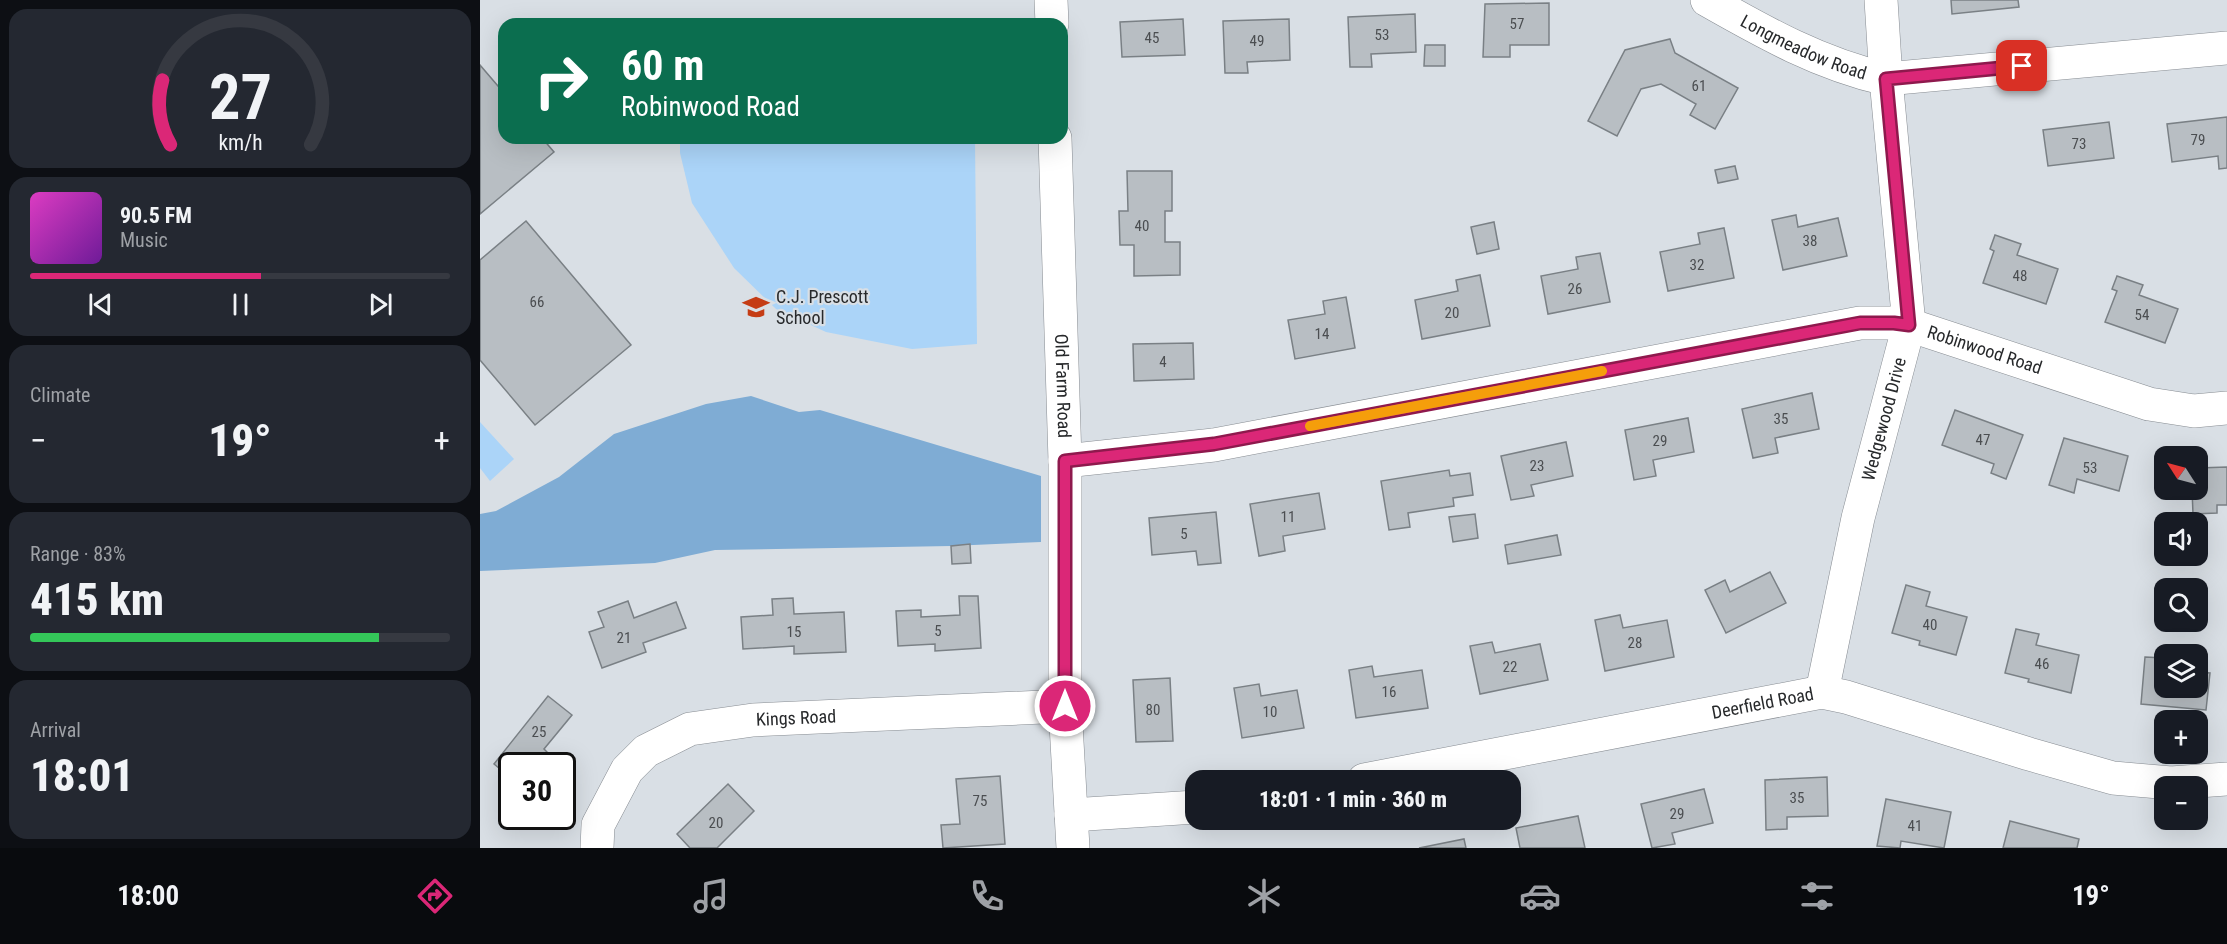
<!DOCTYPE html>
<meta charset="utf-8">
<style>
body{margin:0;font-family:"Roboto Condensed",sans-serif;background:#242831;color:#f1f3f6;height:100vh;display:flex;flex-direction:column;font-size:22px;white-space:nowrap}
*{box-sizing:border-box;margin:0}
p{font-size:20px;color:#9ea1a6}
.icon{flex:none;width:33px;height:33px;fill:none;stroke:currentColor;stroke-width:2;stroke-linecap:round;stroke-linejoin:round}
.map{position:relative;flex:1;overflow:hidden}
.details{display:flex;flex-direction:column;gap:9px;padding:9px;background:#0d0f14;width:480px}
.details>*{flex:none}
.banner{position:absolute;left:18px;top:18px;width:570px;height:126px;border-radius:18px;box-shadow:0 6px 24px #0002;background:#0b6e4f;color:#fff;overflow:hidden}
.needle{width:39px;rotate:306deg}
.tools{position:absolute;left:1674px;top:446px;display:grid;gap:12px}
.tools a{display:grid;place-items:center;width:54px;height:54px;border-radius:12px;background:#171b24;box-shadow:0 6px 24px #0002;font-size:30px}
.speed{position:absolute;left:18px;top:752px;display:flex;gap:12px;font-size:30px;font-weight:700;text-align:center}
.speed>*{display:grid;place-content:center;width:78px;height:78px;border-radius:50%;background:#171b24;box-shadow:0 6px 24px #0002;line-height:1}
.speed .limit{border:3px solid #111;border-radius:9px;background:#fff;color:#111}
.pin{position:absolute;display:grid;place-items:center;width:51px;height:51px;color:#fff;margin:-26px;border-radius:12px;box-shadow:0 3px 9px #0006}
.me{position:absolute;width:66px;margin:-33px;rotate:0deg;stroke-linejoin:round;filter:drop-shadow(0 0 4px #0008)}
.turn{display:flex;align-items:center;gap:21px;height:126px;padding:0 24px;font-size:27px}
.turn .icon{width:78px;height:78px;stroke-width:2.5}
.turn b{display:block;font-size:42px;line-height:51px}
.big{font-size:45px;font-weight:800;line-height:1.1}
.details .widget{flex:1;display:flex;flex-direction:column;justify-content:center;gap:9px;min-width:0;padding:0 21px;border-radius:18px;background:#242831}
.details .dial{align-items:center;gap:0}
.dial svg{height:156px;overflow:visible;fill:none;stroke:#363941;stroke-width:7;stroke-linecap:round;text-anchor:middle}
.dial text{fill:#f1f3f6;stroke:none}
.song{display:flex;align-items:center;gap:18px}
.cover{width:72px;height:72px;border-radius:9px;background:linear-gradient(135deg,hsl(310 70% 55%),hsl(280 70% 35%))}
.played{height:6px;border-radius:3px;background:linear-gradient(90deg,#db2777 55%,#363941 55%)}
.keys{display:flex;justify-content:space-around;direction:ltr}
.heat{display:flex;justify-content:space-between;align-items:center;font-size:33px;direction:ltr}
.charge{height:9px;border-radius:4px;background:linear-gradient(90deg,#34c759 83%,#363941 0)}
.trip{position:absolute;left:705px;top:770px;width:336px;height:60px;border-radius:18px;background:#171b24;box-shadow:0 6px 24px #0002;font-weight:800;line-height:60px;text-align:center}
.dock{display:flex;height:96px;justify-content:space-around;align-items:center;background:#090b0e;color:#9ea1a6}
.dock .icon{width:42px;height:42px}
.dock .active{color:#db2777}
.dock b{font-size:27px;color:#f1f3f6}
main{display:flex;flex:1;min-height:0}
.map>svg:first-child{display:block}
.green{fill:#abd4f8}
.forest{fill:#7facd4}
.building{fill:#b8bec3;stroke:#7a8085;stroke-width:1.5}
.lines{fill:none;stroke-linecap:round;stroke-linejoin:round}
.minor-casing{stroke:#878c92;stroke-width:34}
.minor{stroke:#fff;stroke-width:33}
.route-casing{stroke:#8e194d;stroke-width:15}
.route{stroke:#db2777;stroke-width:10}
.slow{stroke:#f59e0b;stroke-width:10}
.labels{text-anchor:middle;stroke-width:4.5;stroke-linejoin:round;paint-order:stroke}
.number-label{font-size:15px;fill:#4b4e51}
.street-label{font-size:18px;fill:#27292b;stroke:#d9dfe5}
.poi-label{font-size:18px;fill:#27292b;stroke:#d9dfe5;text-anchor:start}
</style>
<main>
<section class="details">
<div class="widget dial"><svg viewBox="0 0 100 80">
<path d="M14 69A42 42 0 1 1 86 69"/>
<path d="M14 69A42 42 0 0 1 10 36" stroke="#db2777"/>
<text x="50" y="56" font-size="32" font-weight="700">27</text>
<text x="50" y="72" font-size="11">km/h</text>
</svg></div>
<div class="widget">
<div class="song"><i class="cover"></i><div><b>90.5 FM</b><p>Music</p></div></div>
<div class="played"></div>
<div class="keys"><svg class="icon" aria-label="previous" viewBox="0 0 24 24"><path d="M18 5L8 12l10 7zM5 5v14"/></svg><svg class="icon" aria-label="pause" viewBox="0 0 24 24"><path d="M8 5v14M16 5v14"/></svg><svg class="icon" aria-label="next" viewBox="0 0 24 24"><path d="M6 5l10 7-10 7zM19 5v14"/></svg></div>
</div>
<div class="widget"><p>Climate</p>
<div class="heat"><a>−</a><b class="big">19°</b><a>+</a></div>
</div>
<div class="widget"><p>Range · 83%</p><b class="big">415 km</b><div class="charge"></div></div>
<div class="widget"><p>Arrival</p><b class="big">18:01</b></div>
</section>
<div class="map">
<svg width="1747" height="848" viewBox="0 0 1747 848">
<rect width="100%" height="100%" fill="#d9dfe5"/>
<!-- green -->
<g class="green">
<polygon points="200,138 495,138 497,344 432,349 346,332 296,309 254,268 212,203 200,153"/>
<polygon points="0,422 34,459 10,481 0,468"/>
</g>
<!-- forest -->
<polygon class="forest" points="271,396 319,412 340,410 561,476 561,542 471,546 235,550 175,563 0,571 0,514 16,511 79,477 134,434 226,404"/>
<!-- building -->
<g class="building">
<polygon points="1471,0 1538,0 1539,7 1472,14"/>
<polygon points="1069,3 1069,45 1030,45 1030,57 1003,57 1005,4"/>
<polygon points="935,14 936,52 891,54 892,67 870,67 868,17"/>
<polygon points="703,19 705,55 642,57 640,22"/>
<polygon points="809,19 810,60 767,62 768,73 745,73 743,21"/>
<polygon points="1190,39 1195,53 1258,88 1235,129 1210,115 1216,104 1181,84 1161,89 1137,136 1108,121 1145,50"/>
<polygon points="945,45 965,45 965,66 944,66"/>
<polygon points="0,65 24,93 24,138 62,138 74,152 0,214"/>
<polygon points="1747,117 1747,168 1739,169 1738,156 1692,162 1687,124"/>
<polygon points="1629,122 1634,158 1568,166 1563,130"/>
<polygon points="1255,166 1258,179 1238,183 1235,170"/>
<polygon points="647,171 692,171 692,211 685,211 685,242 700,242 700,275 654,276 654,245 640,245 639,211 648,211"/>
<polygon points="1316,215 1318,227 1358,218 1367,256 1303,270 1292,220"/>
<polygon points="46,221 151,345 55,425 0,360 0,260"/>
<polygon points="1014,222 1019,249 997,254 991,227"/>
<polygon points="1244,228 1254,278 1188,291 1180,252 1220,244 1218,233"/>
<polygon points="1515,235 1541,244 1537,255 1578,269 1566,304 1503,283 1514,251 1510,249"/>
<polygon points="1120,253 1130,302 1068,314 1061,276 1098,269 1096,257"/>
<polygon points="1000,275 1010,326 942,339 935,300 978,291 976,280"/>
<polygon points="1637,276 1663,285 1659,295 1698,309 1685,343 1625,322 1637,291 1632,289"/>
<polygon points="866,297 875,348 815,359 808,320 845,314 843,301"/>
<polygon points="713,343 714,379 654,381 653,344"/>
<polygon points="1332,393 1339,429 1295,438 1298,453 1273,458 1262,409"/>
<polygon points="1475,410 1543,435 1526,479 1511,473 1514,464 1462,445"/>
<polygon points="1208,418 1214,452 1173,460 1176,476 1154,480 1145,430"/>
<polygon points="1584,438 1648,456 1639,491 1597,479 1594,493 1569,485"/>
<polygon points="1086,442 1093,476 1051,485 1054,496 1031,500 1021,456"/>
<polygon points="1747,467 1747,505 1737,505 1737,513 1713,514 1712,489 1718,489 1718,468"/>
<polygon points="969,470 970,476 990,473 993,495 973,498 974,506 928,513 930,527 909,530 901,481"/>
<polygon points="839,493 845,529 803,536 805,551 779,556 770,504"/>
<polygon points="736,512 741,563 718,565 716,551 672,555 669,518"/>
<polygon points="995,514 998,538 973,542 969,517"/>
<polygon points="1077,535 1081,555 1028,564 1025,545"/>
<polygon points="490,544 491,563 472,564 471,546"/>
<polygon points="1290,572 1306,603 1246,633 1225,590 1245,580 1250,592"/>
<polygon points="1426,585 1450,592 1446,606 1487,617 1476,655 1439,645 1440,641 1412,633"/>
<polygon points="479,596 498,596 501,648 455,651 455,644 418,646 416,611 441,610 441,617 480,615"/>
<polygon points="313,598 314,614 364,612 366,652 314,654 314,646 263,649 261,617 293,615 292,599"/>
<polygon points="148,601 154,618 196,602 206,628 163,643 166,652 122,668 109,632 124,627 118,612"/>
<polygon points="1140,615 1143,628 1187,620 1194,657 1125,671 1115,620"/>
<polygon points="1536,629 1559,634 1556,645 1599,655 1591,693 1548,682 1549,679 1525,673"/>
<polygon points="1012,642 1015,653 1060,644 1068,680 1000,694 990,646"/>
<polygon points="1665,657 1684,658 1684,687 1718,687 1718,672 1730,673 1726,710 1661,704"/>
<polygon points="892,666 894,677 942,670 948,708 876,718 869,670"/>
<polygon points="690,678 693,741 656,742 653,680"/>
<polygon points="779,684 781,696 817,690 824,728 762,738 754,688"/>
<polygon points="68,696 92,715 64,749 67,752 56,765 32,765 32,779 14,764"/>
<polygon points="520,776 525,844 463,848 461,825 480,824 476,779"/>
<polygon points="1347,777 1348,816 1307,817 1307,829 1286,830 1285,780"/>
<polygon points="248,784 274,811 237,848 210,848 197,834"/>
<polygon points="1224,789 1233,823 1192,833 1195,844 1172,848 1161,804"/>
<polygon points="1406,799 1471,812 1464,848 1421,841 1420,848 1397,846"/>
<polygon points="1098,816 1105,848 1040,848 1036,828"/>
<polygon points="1530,821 1599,839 1597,848 1523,848"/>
<polygon points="984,839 986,848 939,848"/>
</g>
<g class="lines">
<!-- minor casing -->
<g class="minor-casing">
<g id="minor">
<polyline points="571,0 572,24"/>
<path id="s1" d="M1227 0C1285 33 1340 64 1406 79L1747 48"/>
<path id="s2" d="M575 138 585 461V706L593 848"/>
<path id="s3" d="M585 461 734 445 1380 323H1414L1429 325 1669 404 1714 411 1747 408"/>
<path id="s4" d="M1342 692 1378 518 1429 325 1406 79 1401 0"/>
<path id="s5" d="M884 780 1342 692 1366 697 1549 754 1633 778 1691 783 1747 779"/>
<polyline points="591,815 716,807"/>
<path id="s6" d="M117 848 118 825 147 770 166 751 210 729 273 720 585 706"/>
</g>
</g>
<!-- minor -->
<use href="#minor" class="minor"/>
</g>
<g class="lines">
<!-- route casing -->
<g class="route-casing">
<polyline id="route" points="585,706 585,461 734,444 1380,323 1414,323 1429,325 1406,79 1542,66"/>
</g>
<!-- route -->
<use href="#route" class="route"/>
<!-- slow -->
<polyline class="slow" points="830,426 1122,371"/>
</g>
<!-- icons -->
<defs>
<g id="school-bare" transform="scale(2.07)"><path d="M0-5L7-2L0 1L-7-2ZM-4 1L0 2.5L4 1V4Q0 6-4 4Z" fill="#c53c14" stroke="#d9dfe5" stroke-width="2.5" paint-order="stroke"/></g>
</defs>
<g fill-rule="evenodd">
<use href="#school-bare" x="276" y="307"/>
</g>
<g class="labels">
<!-- number labels -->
<g class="number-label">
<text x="1037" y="29">57</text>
<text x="902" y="40">53</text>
<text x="672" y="43">45</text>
<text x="777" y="46">49</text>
<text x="1219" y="91">61</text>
<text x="1718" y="145">79</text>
<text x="1599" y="149">73</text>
<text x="662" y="231">40</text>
<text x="1330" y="246">38</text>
<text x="1217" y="270">32</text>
<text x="1540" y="281">48</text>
<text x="1095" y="294">26</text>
<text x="57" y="307">66</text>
<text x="972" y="318">20</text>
<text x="1662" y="320">54</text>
<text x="842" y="339">14</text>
<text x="683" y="367">4</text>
<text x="1301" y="424">35</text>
<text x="1503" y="445">47</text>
<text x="1180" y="446">29</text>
<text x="1057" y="471">23</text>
<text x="1610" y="473">53</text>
<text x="808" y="522">11</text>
<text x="704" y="539">5</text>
<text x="1450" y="630">40</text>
<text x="458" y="636">5</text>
<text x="314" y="637">15</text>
<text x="144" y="643">21</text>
<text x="1155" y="648">28</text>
<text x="1562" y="669">46</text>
<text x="1030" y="672">22</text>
<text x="909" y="697">16</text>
<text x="673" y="715">80</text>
<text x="790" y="717">10</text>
<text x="59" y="737">25</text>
<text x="1317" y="803">35</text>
<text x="500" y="806">75</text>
<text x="1197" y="819">29</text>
<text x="236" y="828">20</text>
<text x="1435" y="831">41</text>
</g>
<!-- street labels -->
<g class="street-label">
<text dy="6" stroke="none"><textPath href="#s1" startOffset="108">Longmeadow Road</textPath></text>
<text dy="6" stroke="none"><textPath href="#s3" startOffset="936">Robinwood Road</textPath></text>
<text dy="6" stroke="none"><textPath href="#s2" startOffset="248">Old Farm Road</textPath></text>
<text dy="6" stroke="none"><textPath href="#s4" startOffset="280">Wedgewood Drive</textPath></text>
<text dy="6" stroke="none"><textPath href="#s5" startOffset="406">Deerfield Road</textPath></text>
<text dy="6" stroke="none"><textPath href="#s6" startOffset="268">Kings Road</textPath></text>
</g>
<!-- poi labels -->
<g class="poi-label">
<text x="296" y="303">C.J. Prescott<tspan x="296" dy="21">School</tspan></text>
</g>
</g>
</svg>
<div class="tools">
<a><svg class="needle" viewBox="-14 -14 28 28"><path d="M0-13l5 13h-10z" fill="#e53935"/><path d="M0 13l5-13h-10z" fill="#9ea1a6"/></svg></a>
<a><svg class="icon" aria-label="sound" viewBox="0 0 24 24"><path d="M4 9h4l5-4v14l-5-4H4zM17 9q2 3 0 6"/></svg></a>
<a><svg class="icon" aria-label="search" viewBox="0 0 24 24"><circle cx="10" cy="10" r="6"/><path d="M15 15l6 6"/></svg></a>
<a><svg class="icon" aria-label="layers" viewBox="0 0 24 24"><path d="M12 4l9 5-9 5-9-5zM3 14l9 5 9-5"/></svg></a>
<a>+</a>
<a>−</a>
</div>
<div class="speed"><div class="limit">30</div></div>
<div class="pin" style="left:1542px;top:66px;background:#d93025"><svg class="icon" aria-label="arrive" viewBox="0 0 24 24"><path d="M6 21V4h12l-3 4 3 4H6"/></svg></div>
<svg class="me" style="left:585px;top:706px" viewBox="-20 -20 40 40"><circle r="17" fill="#db2777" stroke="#fff" stroke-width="3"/><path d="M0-11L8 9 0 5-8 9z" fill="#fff"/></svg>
<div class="trip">18:01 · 1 min · 360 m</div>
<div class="banner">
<div class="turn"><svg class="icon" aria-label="right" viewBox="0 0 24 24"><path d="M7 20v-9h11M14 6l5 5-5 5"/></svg><div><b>60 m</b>Robinwood Road</div></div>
</div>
</div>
</main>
<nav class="dock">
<b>18:00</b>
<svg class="icon active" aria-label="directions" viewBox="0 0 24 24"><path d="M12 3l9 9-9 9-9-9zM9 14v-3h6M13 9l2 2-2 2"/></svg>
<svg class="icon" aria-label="music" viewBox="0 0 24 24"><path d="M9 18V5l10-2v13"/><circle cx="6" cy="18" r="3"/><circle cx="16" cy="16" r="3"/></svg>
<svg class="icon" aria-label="phone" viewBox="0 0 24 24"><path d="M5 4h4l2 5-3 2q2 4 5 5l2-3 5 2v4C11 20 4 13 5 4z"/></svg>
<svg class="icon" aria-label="climate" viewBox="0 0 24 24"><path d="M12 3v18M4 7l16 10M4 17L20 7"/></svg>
<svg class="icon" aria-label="car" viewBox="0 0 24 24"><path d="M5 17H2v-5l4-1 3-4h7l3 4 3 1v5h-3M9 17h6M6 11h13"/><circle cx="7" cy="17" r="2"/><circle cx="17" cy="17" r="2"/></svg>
<svg class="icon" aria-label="filters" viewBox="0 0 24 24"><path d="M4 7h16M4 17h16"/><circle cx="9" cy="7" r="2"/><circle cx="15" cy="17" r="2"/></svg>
<b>19°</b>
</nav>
